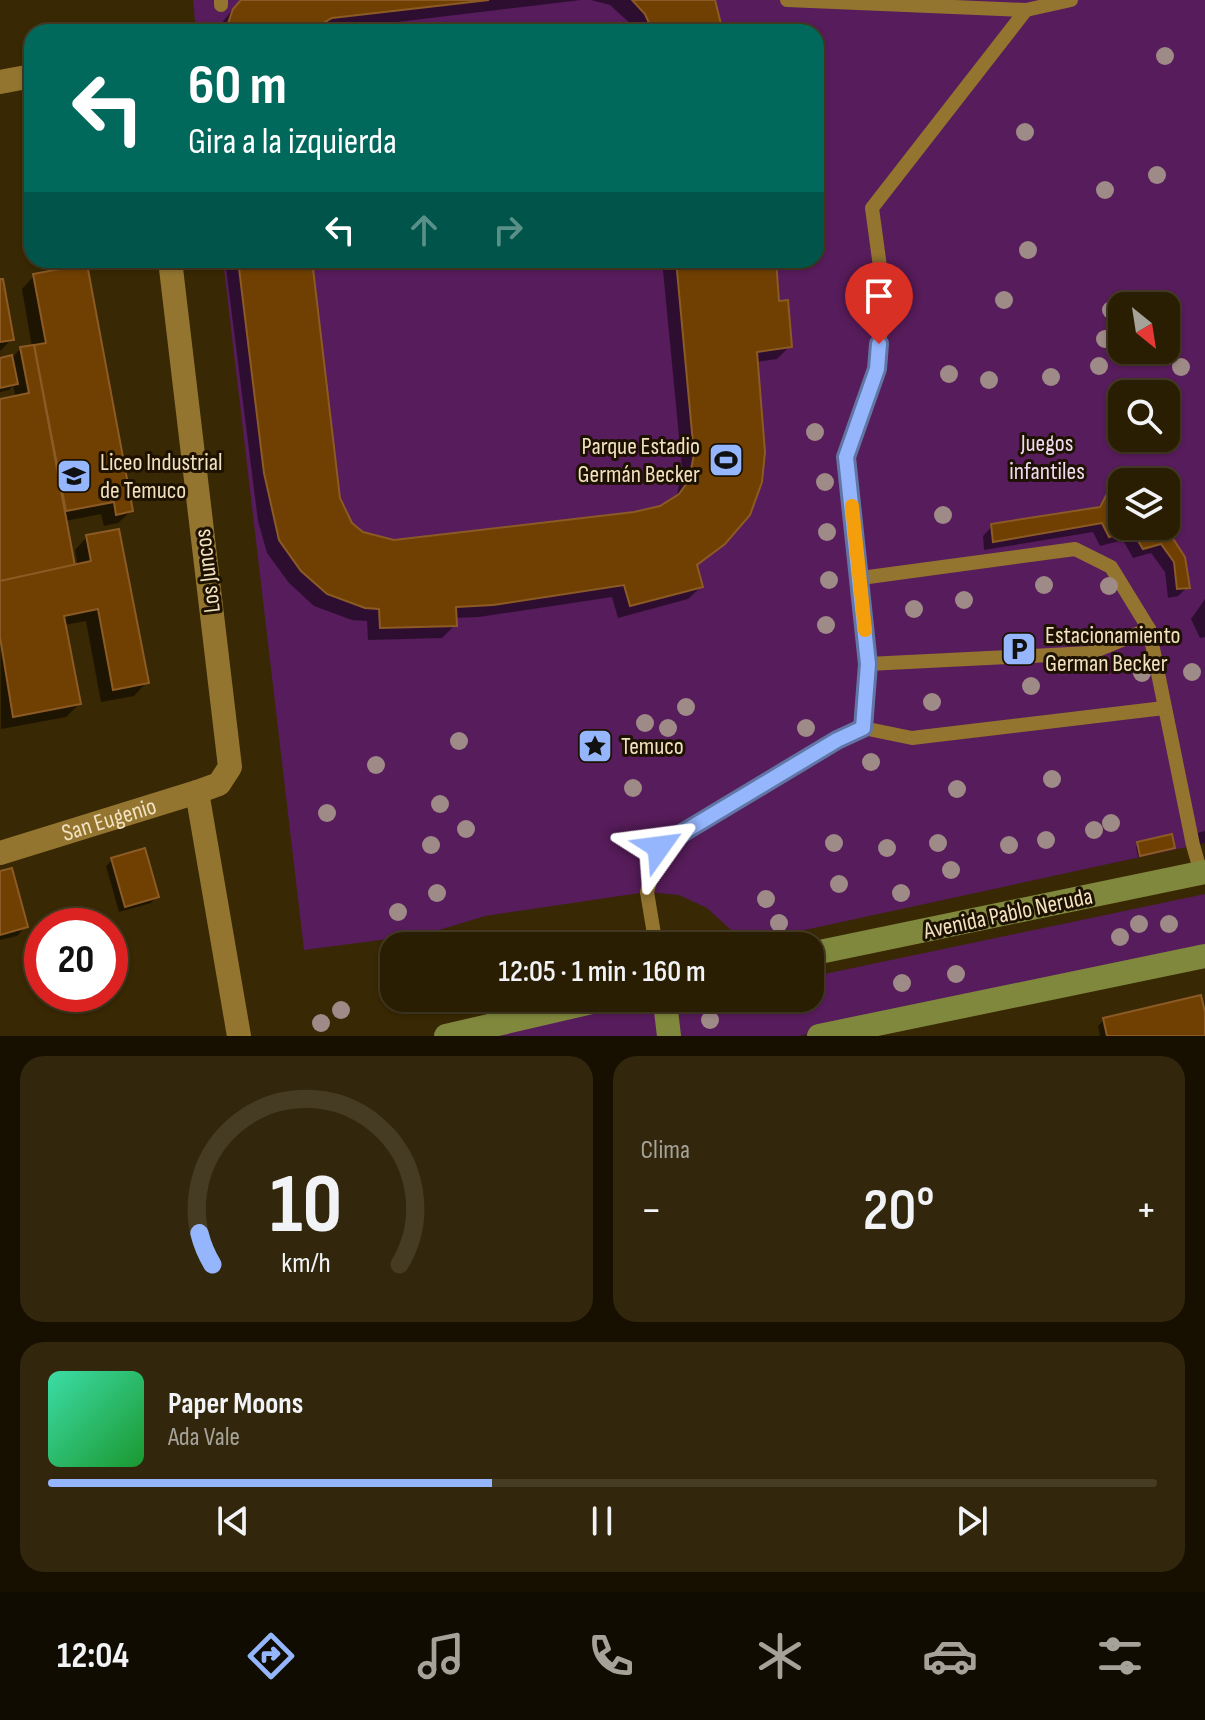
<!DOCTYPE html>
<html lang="es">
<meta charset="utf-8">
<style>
body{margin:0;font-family:"Sofia Sans Condensed",sans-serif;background:#32270c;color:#f1f3f6;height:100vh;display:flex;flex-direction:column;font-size:30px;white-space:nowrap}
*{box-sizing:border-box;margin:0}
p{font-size:26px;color:#a5a299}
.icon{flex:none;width:44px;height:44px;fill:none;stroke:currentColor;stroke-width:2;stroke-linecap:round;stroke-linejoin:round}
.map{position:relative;height:1036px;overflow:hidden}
.details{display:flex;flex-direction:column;gap:20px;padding:20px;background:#171001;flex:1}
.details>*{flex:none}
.banner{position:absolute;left:24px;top:24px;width:800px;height:244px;border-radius:24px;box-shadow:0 2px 6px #0004,0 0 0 2px #463c24;background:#00695c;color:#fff;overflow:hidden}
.needle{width:52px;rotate:150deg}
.buttons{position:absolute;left:1108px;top:292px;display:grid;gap:16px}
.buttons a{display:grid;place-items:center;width:72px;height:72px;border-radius:16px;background:#2a1e02;box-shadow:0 2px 6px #0004,0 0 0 2px #463c24;font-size:40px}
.speed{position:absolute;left:24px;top:908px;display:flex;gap:16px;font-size:40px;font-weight:700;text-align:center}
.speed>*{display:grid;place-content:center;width:104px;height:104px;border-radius:50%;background:#2a1e02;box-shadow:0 2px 6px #0004,0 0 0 2px #463c24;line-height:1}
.speed .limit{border:12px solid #d22;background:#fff;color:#111}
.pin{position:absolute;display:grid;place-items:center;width:68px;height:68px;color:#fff;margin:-82px -34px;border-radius:50% 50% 50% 0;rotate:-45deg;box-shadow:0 0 8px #0007}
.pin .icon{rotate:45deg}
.me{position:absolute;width:88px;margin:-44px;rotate:59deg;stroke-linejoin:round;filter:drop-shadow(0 0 6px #0008)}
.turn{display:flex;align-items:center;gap:28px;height:168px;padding:0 32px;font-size:36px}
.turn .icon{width:104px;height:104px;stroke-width:2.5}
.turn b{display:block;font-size:56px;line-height:68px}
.lanes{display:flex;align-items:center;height:76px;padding:0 32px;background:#0003;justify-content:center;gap:40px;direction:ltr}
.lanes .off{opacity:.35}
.big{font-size:60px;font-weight:600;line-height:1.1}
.details .card{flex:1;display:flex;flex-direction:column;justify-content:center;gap:12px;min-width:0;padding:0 28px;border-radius:24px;background:#32270c}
.details .dial{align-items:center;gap:0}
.dial svg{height:208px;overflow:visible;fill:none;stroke:#463c24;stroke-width:7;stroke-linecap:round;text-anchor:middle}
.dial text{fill:#f1f3f6;stroke:none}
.song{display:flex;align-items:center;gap:24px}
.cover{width:96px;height:96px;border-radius:12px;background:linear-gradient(135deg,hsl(160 70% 55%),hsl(130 70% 35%))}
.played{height:8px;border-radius:4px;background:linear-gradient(90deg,#95b6fd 40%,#463c24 40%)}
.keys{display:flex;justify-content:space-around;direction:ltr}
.heat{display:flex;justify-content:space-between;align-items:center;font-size:44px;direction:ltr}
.details .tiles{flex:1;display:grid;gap:20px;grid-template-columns:1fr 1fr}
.card:last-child{grid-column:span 2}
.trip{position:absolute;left:380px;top:932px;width:444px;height:80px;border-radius:24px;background:#2a1e02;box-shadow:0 2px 6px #0004,0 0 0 2px #463c24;font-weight:600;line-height:80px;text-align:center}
.tabs{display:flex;height:128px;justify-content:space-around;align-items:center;background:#110c01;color:#a5a299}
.tabs .icon{width:56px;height:56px}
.tabs .current{color:#95b6fd}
.tabs b{font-size:36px;color:#f1f3f6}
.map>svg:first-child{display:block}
.green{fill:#571c5b;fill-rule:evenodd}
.shadow{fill:#0007}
.building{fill:#6f4001;stroke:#8b5a25;stroke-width:2}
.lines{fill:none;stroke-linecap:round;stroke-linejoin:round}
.lane{stroke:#937530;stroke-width:14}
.street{stroke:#937530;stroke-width:24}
.secondary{stroke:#80883d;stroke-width:24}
.tree{fill:#9e8a86}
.route-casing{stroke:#6176a4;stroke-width:20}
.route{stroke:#95b6fd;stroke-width:14}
.slow{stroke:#f59e0b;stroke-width:14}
.labels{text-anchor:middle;stroke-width:6;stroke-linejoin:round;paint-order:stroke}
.park-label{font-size:24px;fill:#f1dbf2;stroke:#1d1100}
.poi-label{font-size:24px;fill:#f2e2c1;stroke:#1d1100;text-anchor:start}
.street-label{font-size:24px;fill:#f2e2c1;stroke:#1d1100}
</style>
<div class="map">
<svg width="1205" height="1036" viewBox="0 0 1205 1036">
<rect width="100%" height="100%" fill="#382803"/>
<!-- green -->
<g class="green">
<path d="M193 0H1205V843L745 943 707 908 679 895 647 892 485 916 426 934 304 950 223 260H816V32H196ZM1122 306H1166V350H1122ZM1122 394H1166V438H1122ZM1122 482H1166V526H1122Z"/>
<polygon points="1205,894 1205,946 799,1036 676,1036 673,1014 690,1002 711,998 810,998 810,977"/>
<polygon points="634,998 658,998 663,1036 474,1036"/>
</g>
<!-- shadow -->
<g class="shadow">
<polygon points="240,0 581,0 314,32 218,32 221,24"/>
<polygon points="591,0 713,0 722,32 635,32 633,26 610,5"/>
<polygon points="225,260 310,260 338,498 350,524 362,534 394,542 634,514 661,508 673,500 677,495 682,468 662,260 774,260 777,303 790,346 777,359 756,362 723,543 695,567 701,587 688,599 618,618 612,597 479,617 455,618 455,625 442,638 368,640 367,621 352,620 314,606 289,583 267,553 258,521"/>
<polygon points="34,276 131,511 118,523 104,526 101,514 65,521 73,569 78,567 75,550 87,537 146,683 134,696 101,702 86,621 64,625 79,704 66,717 1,729 0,401 16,398 13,386 9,390 0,392 0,360 13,357 21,348 32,347 22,289"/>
<polygon points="0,282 12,339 0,351"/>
<polygon points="1166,488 1171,520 1170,538 1188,587 1178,596 1168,598 1165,572 1151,553 1133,558 1123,540 1100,546 1093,532 984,550 983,536 992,526 1095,510 1107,496 1122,495 1122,526 1166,526"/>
<polygon points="1205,599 1205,637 1200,638 1191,619"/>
<polygon points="1205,831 1205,843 1196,845 1197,833"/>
<polygon points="1138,844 1173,847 1138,857 1136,847"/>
<polygon points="112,860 157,896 151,903 119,912 106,866"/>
<polygon points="0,873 26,926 17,936 0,940"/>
<polygon points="1104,1020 1205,1021 1205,1036 1100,1036 1098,1026"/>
</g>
<!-- building -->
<g class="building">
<polygon points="241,0 489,0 332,18 308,32 225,32 233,9"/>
<polygon points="632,0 715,0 723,32 653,32 645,14"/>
<polygon points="238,260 312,260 340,498 352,523 363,532 394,540 634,512 660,506 679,494 689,480 694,454 676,260 776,260 779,301 788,300 792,347 757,352 765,452 762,482 750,515 725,544 697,565 703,587 630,606 624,585 493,605 456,607 457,626 380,628 379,609 365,608 327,594 301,571 279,540 264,473"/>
<polygon points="87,264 133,511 116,515 114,502 66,511 34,345 46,343 33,274"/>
<polygon points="0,279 3,279 14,340 0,342"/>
<polygon points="34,345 75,566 0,581 0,399 29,393 20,347"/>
<polygon points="12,355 18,384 0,388 0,358"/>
<polygon points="1137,474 1158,474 1165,482 1132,482"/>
<polygon points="1166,484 1171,491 1170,494 1181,508 1173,520 1177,525 1172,537 1185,557 1190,588 1177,589 1174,562 1161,544 1143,549 1132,531 1109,537 1102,523 993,542 991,524 1100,507 1107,494 1122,493 1122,526 1166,526"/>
<polygon points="119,529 149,683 113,690 98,609 64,616 81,704 13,717 0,637 0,581 91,561 86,535"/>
<polygon points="1172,834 1175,848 1140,856 1137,842"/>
<polygon points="145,848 159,897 125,907 111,858"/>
<polygon points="12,868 28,927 0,935 0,871"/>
<polygon points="1201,995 1205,1012 1205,1036 1107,1036 1103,1018"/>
</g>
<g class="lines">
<!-- lane -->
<g class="lane">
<polyline points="221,0 221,5"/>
<polyline points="787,0 1026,10"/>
<polyline points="861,578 1075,549 1111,567 1149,629 1193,845 1201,873"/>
<polyline points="868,664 1090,653 1149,629"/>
<polyline points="863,728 912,738 1164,708"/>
<polyline points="656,946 647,892 659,847 837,740 863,728 868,664 846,457 877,369 884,296 872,208 1026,10 1071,0"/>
</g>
<!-- street -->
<g class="street">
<polyline points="0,82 32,76"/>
<polyline points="197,792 239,1036"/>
<path id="s1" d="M0 853 197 792 219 784 230 767 170 260"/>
</g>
<!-- secondary -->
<g class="secondary">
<polyline points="810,954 1205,872"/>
<polyline points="667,998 665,1002 669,1036"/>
<polyline points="446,1036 609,998"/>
<polyline points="819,1036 1205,956"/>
</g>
</g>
<!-- trees -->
<g class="tree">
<circle cx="1165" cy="56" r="9"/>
<circle cx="1025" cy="132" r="9"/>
<circle cx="1157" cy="175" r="9"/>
<circle cx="1105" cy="190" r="9"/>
<circle cx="1028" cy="250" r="9"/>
<circle cx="1004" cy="300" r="9"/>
<circle cx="1111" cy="310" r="9"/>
<circle cx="1105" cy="339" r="9"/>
<circle cx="1099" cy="366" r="9"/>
<circle cx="1181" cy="367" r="9"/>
<circle cx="949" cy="374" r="9"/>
<circle cx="1051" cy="377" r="9"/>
<circle cx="989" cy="380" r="9"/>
<circle cx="815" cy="432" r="9"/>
<circle cx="825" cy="482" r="9"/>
<circle cx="943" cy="515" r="9"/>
<circle cx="827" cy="532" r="9"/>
<circle cx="829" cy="580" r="9"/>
<circle cx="1044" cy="585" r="9"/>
<circle cx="1109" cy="586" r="9"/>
<circle cx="964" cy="600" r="9"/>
<circle cx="914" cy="609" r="9"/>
<circle cx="826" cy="625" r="9"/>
<circle cx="1192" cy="672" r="9"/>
<circle cx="1142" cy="673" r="9"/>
<circle cx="1031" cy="686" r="9"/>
<circle cx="932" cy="702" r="9"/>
<circle cx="686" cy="707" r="9"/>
<circle cx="645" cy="723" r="9"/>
<circle cx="668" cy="728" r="9"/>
<circle cx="806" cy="728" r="9"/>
<circle cx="459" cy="741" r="9"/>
<circle cx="871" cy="762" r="9"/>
<circle cx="376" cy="765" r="9"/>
<circle cx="1052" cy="779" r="9"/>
<circle cx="633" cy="788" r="9"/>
<circle cx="957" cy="789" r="9"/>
<circle cx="440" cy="804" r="9"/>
<circle cx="327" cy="813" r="9"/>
<circle cx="1111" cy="823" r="9"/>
<circle cx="466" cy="829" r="9"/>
<circle cx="1094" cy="830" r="9"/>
<circle cx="1046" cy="840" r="9"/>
<circle cx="834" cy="843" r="9"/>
<circle cx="938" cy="843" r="9"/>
<circle cx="431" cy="845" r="9"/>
<circle cx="1009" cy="845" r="9"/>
<circle cx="887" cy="848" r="9"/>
<circle cx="951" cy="870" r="9"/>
<circle cx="839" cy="884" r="9"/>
<circle cx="437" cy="893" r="9"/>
<circle cx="901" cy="893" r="9"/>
<circle cx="766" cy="899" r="9"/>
<circle cx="398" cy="912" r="9"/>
<circle cx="779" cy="923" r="9"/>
<circle cx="1139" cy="924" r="9"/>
<circle cx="1169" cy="924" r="9"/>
<circle cx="1120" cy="937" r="9"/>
<circle cx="956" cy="974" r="9"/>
<circle cx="902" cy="983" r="9"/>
<circle cx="341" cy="1010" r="9"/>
<circle cx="710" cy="1020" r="9"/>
<circle cx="321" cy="1023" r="9"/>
</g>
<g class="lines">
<!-- route casing -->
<g class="route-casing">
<polyline id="route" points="659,847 837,740 863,728 868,664 846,457 877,369 879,344"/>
</g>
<!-- route -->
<use href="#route" class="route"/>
<!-- slow -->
<polyline class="slow" points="852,506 865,630"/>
</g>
<!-- icons -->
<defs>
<g id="stadium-square" transform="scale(1.8)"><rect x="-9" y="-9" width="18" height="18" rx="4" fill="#95b6fd" stroke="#1d1100"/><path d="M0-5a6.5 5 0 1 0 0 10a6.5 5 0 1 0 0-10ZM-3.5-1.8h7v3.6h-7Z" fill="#111"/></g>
<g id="school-square" transform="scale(1.8)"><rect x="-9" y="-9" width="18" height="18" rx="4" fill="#95b6fd" stroke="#1d1100"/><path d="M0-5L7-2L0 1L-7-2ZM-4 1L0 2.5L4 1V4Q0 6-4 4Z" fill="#111"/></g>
<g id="parking-square" transform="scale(1.8)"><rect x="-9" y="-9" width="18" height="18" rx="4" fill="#95b6fd" stroke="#1d1100"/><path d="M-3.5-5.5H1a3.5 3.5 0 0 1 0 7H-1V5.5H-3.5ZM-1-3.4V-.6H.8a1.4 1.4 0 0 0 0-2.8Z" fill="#111"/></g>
<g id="sight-square" transform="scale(1.8)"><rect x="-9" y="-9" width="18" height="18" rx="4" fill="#95b6fd" stroke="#1d1100"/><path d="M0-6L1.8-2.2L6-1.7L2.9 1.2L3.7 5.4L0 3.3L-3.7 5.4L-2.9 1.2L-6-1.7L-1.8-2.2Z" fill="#111"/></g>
</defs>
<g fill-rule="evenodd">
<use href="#stadium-square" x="726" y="460"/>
<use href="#school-square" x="74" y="476"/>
<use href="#parking-square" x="1019" y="649"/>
<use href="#sight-square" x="595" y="746"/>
</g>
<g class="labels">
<!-- park labels -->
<g class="park-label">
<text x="1047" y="451">Juegos<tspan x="1047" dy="28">infantiles</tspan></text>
</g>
<!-- poi labels -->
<g class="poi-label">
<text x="700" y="454" text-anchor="end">Parque Estadio<tspan x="700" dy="28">Germán Becker</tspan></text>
<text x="100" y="470">Liceo Industrial<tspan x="100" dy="28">de Temuco</tspan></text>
<text x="1045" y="643">Estacionamiento<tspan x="1045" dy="28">German Becker</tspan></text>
<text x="621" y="754">Temuco</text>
</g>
<!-- street labels -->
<g class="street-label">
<text transform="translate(207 571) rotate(-97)" y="8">Los Juncos</text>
<text dy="8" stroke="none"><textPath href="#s1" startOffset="114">San Eugenio</textPath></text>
<text transform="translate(1008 913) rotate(-12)" y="8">Avenida Pablo Neruda</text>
</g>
</g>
</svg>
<div class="buttons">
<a><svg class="needle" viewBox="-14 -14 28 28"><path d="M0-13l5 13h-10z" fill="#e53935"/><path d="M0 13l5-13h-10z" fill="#a5a299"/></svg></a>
<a><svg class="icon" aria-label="search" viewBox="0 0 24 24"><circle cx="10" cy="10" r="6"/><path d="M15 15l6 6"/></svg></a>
<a><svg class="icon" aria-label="layers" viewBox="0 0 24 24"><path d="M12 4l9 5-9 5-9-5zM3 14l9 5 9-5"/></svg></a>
</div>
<div class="speed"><div class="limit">20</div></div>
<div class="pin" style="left:879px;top:344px;background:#d93025"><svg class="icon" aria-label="arrive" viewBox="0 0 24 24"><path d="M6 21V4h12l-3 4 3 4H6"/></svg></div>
<svg class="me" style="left:659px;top:847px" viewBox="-20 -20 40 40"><path d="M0-17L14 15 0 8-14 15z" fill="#95b6fd" stroke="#fff" stroke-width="4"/></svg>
<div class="trip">12:05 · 1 min · 160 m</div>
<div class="banner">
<div class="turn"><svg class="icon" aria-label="left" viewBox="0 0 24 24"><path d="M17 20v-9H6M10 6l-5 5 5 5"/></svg><div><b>60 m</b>Gira a la izquierda</div></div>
<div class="lanes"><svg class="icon" aria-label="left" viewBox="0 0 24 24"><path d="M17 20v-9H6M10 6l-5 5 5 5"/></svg><svg class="icon off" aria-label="ahead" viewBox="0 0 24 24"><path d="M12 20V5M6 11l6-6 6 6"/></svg><svg class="icon off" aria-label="right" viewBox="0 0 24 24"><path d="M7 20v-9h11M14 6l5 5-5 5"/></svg></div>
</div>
</div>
<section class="details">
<div class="tiles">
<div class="card dial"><svg viewBox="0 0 100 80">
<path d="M14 69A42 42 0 1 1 86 69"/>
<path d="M14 69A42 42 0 0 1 9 57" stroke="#95b6fd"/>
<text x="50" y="56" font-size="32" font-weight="700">10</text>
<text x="50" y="72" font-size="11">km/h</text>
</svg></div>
<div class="card"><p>Clima</p>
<div class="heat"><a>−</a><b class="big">20°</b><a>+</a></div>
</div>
<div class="card">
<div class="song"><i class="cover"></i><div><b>Paper Moons</b><p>Ada Vale</p></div></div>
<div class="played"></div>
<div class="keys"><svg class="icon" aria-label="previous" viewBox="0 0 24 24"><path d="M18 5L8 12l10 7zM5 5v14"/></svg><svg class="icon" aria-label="pause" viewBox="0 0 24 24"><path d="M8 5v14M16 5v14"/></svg><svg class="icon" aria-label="next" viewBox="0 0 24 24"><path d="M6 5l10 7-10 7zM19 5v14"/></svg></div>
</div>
</div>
</section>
<nav class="tabs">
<b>12:04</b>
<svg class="icon current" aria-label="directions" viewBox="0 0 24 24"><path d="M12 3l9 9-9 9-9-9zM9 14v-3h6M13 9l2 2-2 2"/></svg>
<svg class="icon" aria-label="music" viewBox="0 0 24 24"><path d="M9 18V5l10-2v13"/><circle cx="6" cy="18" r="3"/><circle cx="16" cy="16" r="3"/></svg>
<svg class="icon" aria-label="phone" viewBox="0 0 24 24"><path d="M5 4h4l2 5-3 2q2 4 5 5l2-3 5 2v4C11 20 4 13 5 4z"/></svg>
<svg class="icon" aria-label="climate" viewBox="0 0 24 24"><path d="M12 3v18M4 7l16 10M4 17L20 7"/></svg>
<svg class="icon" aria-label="car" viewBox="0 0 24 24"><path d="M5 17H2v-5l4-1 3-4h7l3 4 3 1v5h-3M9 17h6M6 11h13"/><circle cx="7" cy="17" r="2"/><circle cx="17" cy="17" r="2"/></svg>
<svg class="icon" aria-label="filters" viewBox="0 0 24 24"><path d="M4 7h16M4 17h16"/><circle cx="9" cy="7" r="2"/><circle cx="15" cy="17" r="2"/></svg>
</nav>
